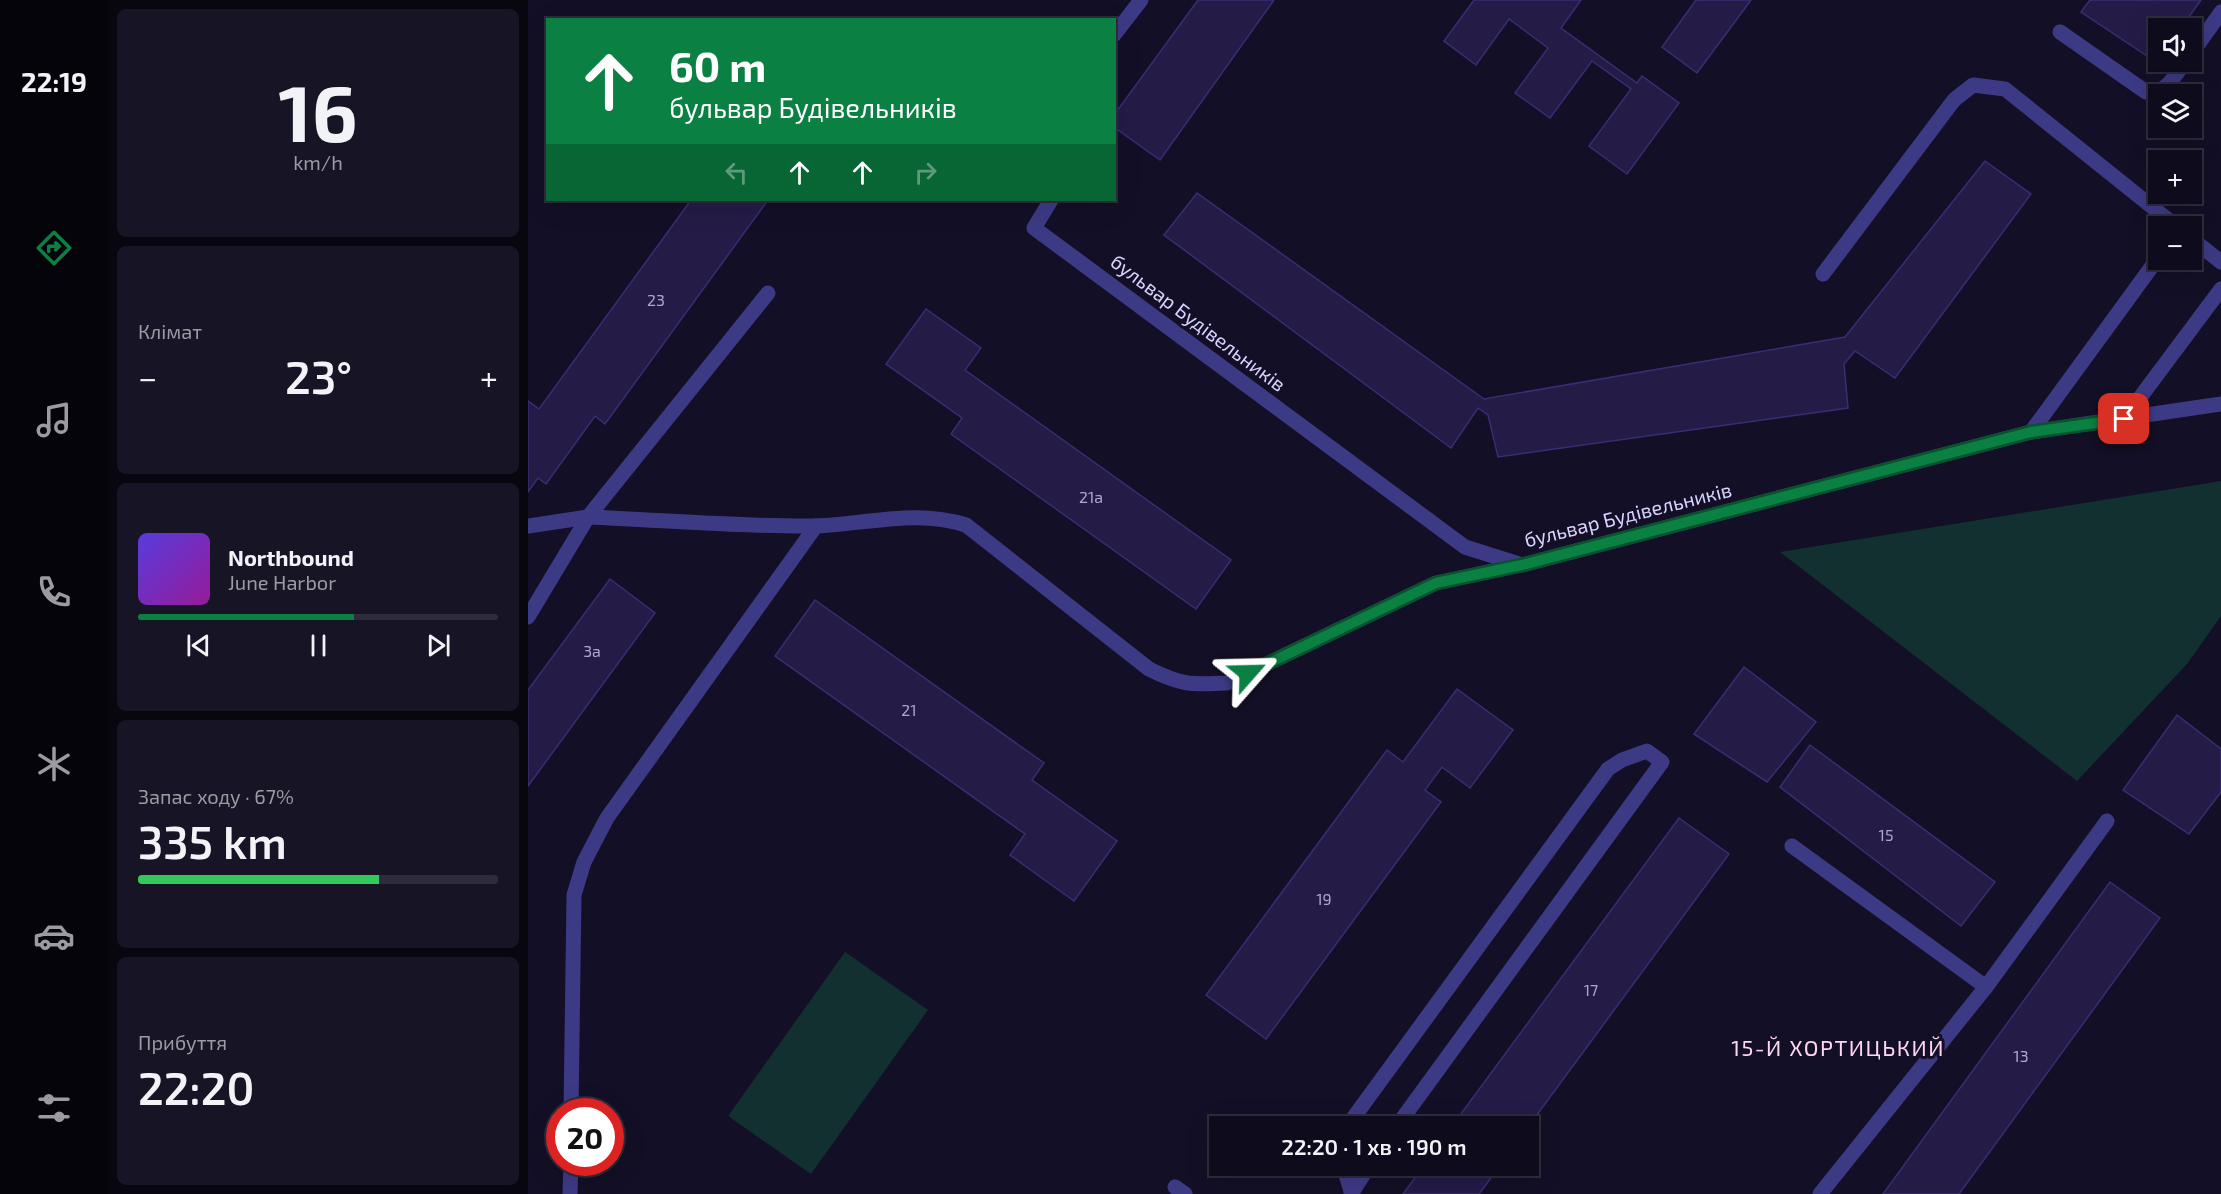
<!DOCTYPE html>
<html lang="uk">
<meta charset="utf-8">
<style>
body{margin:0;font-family:"Exo 2",sans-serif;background:#171425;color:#f1f3f6;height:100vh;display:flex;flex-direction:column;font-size:22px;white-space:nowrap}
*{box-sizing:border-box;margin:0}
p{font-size:20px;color:#9b9ba3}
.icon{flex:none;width:33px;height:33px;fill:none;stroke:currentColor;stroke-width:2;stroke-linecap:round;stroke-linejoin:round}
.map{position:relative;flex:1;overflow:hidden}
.sheet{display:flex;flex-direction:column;gap:9px;padding:9px;background:#08060f;width:420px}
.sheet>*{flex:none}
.top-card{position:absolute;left:18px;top:18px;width:570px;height:183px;border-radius:0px;box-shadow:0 6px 24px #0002,0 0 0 2px #2e2b3b;background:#0b8043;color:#fff;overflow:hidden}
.tools{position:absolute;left:1620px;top:18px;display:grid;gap:12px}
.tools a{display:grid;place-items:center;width:54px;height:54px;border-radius:0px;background:#0e0b1c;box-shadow:0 6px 24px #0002,0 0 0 2px #2e2b3b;font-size:30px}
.speed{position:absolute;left:18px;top:1098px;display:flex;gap:12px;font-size:30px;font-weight:700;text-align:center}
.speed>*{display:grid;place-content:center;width:78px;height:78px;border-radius:50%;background:#0e0b1c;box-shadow:0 6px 24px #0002,0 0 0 2px #2e2b3b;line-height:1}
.speed .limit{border:9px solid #d22;background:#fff;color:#111}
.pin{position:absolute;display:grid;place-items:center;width:51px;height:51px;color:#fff;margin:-26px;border-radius:12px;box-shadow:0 3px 9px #0006}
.me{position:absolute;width:66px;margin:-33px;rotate:65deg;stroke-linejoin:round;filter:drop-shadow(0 0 4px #0008)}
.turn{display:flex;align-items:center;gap:21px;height:126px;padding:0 24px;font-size:27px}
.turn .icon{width:78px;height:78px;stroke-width:2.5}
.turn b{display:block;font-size:42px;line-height:51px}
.lanes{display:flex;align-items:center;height:57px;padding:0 24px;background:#0003;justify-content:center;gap:30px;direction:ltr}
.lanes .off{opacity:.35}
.big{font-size:45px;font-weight:600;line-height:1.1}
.sheet .widget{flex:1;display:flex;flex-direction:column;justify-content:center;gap:9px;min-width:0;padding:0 21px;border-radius:9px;background:#171425}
.sheet .dial{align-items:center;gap:0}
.dial b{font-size:78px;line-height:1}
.song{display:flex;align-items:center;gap:18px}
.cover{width:72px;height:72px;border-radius:9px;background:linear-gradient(135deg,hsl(250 70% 55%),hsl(300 70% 35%))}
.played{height:6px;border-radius:3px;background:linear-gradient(90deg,#0b8043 60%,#2e2b3b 60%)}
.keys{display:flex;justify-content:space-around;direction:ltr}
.heat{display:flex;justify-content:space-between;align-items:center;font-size:33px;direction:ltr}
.charge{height:9px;border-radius:4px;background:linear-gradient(90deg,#34c759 67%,#2e2b3b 0)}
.trip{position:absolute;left:681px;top:1116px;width:330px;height:60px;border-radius:0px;background:#0e0b1c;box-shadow:0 6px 24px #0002,0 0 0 2px #2e2b3b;font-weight:600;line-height:60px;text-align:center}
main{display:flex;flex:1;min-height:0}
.dock{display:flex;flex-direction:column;width:108px;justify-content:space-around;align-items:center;background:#06040b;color:#9b9ba3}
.dock .icon{width:42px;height:42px}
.dock .active{color:#0b8043}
.dock b{font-size:27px;color:#f1f3f6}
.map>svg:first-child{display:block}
.green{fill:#12302f}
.building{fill:#241b47;stroke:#3b2d73;stroke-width:1.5}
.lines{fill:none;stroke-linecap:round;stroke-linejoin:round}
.minor{stroke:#3d3a85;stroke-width:15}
.route-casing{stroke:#07532c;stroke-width:15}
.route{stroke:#0b8043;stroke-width:10}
.labels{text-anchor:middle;stroke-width:6;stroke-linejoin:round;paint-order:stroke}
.number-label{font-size:16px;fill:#aca6d1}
.street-label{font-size:20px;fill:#d9d4ff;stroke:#130f26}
.quarter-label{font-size:22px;letter-spacing:1.5px;fill:#ffd6f0;stroke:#130f26}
</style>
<main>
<nav class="dock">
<b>22:19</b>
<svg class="icon active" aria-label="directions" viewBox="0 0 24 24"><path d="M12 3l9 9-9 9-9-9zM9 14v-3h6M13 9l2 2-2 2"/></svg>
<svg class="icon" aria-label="music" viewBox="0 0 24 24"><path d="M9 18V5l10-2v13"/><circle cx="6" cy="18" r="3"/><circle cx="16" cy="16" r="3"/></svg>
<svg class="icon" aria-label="phone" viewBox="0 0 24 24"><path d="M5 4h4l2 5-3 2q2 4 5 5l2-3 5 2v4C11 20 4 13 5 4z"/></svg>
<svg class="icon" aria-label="climate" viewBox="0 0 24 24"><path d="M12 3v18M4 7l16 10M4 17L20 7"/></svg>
<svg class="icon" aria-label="car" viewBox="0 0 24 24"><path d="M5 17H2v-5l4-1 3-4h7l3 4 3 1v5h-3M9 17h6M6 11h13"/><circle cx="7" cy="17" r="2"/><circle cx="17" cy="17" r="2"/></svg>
<svg class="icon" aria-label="filters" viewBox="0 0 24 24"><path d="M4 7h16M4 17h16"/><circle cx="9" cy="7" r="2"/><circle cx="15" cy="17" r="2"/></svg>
</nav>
<section class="sheet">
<div class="widget dial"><b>16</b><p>km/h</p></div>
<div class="widget"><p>Клімат</p>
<div class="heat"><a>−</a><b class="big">23°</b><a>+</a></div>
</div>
<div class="widget">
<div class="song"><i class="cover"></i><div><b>Northbound</b><p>June Harbor</p></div></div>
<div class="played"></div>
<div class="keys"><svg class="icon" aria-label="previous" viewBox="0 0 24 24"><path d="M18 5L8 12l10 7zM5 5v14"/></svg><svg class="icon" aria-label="pause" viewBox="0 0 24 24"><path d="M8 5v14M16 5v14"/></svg><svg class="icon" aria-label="next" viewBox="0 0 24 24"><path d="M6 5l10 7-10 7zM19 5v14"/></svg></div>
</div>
<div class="widget"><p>Запас ходу · 67%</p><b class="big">335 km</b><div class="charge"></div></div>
<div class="widget"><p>Прибуття</p><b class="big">22:20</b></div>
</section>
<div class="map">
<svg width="1693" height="1194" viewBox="0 0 1693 1194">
<rect width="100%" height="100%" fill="#130f26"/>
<!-- green -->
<g class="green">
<polygon points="1693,481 1693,616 1659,664 1549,781 1252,552"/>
<polygon points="317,952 400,1010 283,1174 200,1116"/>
</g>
<!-- building -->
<g class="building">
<polygon points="670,0 746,0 632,160 586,127 586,115"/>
<polygon points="946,0 1053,0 1033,28 1109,83 1114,76 1151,103 1099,174 1061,146 1103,89 1064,61 1022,118 987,93 1020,48 981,19 948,65 916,41"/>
<polygon points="1168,0 1223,0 1169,73 1134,47"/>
<polygon points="1562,0 1673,0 1653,28 1630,28 1628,62 1553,12"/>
<polygon points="1457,161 1503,194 1367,378 1327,351 1316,364 1320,408 970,457 960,415 950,408 923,448 636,235 669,193 956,399 1317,337"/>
<polygon points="163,200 240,200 77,424 67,416 18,484 10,478 0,492 0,401 11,409"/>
<polygon points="398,309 453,348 437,370 703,560 668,609 423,434 434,418 358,364"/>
<polygon points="82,579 127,613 0,786 0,690"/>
<polygon points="287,600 516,763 504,780 589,841 546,901 482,855 497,834 247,656"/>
<polygon points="1216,667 1288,722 1239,782 1166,734"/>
<polygon points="929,689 985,730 942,788 914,767 897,790 913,802 738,1039 678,995 859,750 875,762"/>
<polygon points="1649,715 1693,749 1693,792 1661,834 1595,790"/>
<polygon points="1282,745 1467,882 1433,926 1252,787"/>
<polygon points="1151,818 1201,854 1000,1127 924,1126"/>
<polygon points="1582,882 1632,918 1431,1194 1355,1194"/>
<polygon points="896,1166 972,1166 951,1194 875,1194"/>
</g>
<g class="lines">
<!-- minor -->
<g class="minor">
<path d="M1532 32 1618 92C1638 95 1646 76 1657 62"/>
<polyline points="586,35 613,0"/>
<polyline points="1664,53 1693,12"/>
<polyline points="523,200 506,228 937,547 994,565 1503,432 1693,404"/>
<polyline points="1664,239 1693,262"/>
<polyline points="1295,274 1426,100 1445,85 1477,89 1648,226"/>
<polyline points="1596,419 1693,289"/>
<polyline points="1503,432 1630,258"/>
<polyline points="0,526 60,517 240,293"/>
<path d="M0 617 60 517C135 520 213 527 288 526 339 524 389 509 438 525L621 669C653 685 663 685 699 683L908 583 992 565"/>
<polyline points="1264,846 1458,987 1292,1194"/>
<polyline points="1458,987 1579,821"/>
<polyline points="43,1112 46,895 56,862 79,818 288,526"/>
<polyline points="822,1126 826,1117 1080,769 1094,760 1119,751 1134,762 869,1126"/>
<polyline points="815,1166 823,1191"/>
<polyline points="647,1187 657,1194"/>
<polyline points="42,1194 43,1162"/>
<polyline points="823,1194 841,1166"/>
</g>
</g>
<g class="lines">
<!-- route casing -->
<g class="route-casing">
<polyline id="route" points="720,673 908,583 994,565 1503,432 1596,419"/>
</g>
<!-- route -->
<use href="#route" class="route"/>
</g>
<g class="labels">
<!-- number labels -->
<g class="number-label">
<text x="128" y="306">23</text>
<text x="563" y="503">21а</text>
<text x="64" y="657">3а</text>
<text x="381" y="716">21</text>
<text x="1358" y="841">15</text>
<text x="796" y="905">19</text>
<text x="1063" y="996">17</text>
<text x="1493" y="1062">13</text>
</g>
<!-- street labels -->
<g class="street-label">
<text transform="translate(670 323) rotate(37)" y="7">бульвар Будівельників</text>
<text transform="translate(1100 515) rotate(-14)" y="7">бульвар Будівельників</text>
</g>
<!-- quarter labels -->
<g class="quarter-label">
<text x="1310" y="1056">15-Й ХОРТИЦЬКИЙ</text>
</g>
</g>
</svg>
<div class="tools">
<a><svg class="icon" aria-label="sound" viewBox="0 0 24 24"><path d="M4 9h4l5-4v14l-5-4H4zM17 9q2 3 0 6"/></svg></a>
<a><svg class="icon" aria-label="layers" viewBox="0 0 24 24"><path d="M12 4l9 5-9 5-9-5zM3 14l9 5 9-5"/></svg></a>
<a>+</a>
<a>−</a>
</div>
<div class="speed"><div class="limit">20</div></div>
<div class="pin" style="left:1596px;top:419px;background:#d93025"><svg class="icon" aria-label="arrive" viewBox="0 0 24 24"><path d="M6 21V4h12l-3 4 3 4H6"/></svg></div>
<svg class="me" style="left:720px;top:673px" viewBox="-20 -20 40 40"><path d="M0-17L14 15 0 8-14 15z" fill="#0b8043" stroke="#fff" stroke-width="4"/></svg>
<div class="trip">22:20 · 1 хв · 190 m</div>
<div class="top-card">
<div class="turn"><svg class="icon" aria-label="ahead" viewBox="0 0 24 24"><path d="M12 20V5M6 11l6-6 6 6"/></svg><div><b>60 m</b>бульвар Будівельників</div></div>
<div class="lanes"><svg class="icon off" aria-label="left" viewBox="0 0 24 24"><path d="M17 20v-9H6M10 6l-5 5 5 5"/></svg><svg class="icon" aria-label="ahead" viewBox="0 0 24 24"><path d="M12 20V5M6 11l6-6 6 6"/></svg><svg class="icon" aria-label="ahead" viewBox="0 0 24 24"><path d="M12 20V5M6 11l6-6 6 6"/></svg><svg class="icon off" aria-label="right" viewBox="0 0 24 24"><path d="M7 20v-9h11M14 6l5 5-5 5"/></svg></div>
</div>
</div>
</main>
